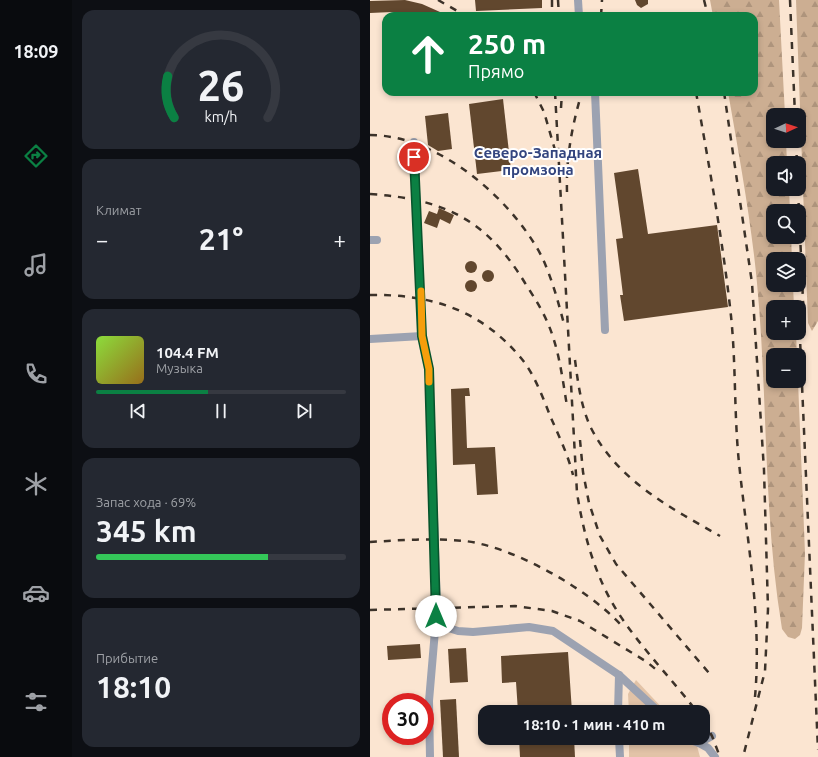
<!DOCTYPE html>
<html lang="ru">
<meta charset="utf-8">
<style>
body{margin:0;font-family:Ubuntu,sans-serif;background:#242831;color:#f1f3f6;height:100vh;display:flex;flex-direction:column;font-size:15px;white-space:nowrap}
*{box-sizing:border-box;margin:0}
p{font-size:13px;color:#9ea1a6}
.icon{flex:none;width:22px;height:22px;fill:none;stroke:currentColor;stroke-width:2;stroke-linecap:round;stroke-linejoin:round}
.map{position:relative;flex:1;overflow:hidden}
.panel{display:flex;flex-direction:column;gap:10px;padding:10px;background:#0d0f14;width:298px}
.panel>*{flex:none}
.top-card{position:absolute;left:12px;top:12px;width:376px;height:84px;border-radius:12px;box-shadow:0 2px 6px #0003;background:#0b8043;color:#fff;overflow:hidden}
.needle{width:26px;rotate:87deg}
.fabs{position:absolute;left:396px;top:108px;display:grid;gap:8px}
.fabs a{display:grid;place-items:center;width:40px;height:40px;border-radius:8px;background:#171b24;box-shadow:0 2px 6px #0003;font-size:20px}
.speed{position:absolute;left:12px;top:693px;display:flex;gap:8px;font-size:20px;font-weight:700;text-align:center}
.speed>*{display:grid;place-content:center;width:52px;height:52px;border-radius:50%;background:#171b24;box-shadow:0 2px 6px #0003;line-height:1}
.speed .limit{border:6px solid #d22;background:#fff;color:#111}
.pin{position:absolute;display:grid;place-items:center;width:34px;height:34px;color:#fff;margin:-17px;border:2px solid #fff;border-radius:50%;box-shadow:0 1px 4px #0007}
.me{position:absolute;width:44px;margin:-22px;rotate:0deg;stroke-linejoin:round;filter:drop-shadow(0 0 3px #0008)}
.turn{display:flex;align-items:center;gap:14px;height:84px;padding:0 20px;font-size:18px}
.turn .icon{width:52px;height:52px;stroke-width:2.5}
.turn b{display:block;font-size:28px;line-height:34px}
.big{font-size:30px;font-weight:700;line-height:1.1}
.panel .widget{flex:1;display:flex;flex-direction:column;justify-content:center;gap:6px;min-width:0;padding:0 14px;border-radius:12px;background:#242831}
.panel .dial{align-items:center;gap:0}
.dial svg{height:104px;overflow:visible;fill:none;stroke:#363941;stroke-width:7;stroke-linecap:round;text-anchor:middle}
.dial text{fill:#f1f3f6;stroke:none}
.song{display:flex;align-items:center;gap:12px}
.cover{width:48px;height:48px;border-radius:6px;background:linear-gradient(135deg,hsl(90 70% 55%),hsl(40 70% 35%))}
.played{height:4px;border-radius:2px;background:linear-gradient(90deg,#0b8043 45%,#363941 45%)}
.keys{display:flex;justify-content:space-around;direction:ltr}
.heat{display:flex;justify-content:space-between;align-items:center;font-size:22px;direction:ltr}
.charge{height:6px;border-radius:3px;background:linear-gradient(90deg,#34c759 69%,#363941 0)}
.trip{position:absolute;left:108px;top:705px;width:232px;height:40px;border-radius:12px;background:#171b24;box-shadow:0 2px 6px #0003;font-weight:700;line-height:40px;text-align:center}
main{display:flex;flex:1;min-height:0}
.tab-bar{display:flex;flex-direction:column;width:72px;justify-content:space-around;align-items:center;background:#090b0e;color:#9ea1a6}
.tab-bar .icon{width:28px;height:28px}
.tab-bar .on{color:#0b8043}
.tab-bar b{font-size:18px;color:#f1f3f6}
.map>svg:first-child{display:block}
.forest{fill:url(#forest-firs)}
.garden{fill:#e2c3a7}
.building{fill:#61472e}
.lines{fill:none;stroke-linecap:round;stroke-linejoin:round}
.minor{stroke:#9ca2b1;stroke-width:8}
.rail{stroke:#3c3229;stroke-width:2.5;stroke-dasharray:7 7;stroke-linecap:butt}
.route-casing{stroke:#07532c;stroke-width:10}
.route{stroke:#0b8043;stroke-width:7}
.slow{stroke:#f59e0b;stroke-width:7}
.labels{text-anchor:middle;stroke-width:4;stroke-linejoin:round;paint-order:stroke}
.district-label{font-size:15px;font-weight:bold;fill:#33457f;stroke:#fff}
</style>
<main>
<nav class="tab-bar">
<b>18:09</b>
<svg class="icon on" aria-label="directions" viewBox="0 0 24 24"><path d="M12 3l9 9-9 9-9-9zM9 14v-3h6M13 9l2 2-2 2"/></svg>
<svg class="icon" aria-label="music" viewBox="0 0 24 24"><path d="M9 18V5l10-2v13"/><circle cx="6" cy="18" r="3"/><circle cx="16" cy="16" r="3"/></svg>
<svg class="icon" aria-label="phone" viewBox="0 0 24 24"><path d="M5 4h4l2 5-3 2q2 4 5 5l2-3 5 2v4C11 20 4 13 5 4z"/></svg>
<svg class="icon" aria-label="climate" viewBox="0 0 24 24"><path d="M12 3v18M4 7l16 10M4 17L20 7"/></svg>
<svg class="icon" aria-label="car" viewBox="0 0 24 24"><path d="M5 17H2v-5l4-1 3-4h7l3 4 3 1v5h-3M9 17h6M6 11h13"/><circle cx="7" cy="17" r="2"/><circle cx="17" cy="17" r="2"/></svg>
<svg class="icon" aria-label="filters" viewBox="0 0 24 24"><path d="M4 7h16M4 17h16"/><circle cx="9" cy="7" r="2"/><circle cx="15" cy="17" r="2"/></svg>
</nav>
<section class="panel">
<div class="widget dial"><svg viewBox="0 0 100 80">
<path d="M14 69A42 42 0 1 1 86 69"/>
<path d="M14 69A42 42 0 0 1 9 37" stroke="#0b8043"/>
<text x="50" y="56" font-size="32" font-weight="700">26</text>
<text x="50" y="72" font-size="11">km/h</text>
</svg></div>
<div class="widget"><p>Климат</p>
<div class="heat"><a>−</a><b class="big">21°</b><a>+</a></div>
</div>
<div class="widget">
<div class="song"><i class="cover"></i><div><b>104.4 FM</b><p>Музыка</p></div></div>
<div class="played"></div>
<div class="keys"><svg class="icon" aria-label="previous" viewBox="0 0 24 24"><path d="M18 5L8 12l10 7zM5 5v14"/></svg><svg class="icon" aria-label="pause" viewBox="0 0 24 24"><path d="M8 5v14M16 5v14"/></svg><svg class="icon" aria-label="next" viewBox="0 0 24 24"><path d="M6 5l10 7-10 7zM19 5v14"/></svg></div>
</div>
<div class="widget"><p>Запас хода · 69%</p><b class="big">345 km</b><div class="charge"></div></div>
<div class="widget"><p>Прибытие</p><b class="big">18:10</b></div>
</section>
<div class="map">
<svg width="448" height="757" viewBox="0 0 448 757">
<defs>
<pattern id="forest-firs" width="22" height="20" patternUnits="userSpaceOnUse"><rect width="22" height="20" fill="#ccae92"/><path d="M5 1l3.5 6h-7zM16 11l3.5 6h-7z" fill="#ae947c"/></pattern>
</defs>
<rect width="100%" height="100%" fill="#fbe5d1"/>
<!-- forest -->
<g class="forest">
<path d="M340 0H409L415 115H403V141H416L417 163H403V189H419L420 211H403V237H421L422 259H403V285H423L424 307H403V333H426L427 355H403V381H428L435 553 432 628 430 635 425 639 418 637 412 629C393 514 398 398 387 283 381 219 369 155 358 92H384V16H343Z"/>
<polygon points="426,0 448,0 448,321 442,331 438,323"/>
</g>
<!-- garden -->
<g class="garden">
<polygon points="266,680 296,712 259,712 258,694"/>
<polygon points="259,738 320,738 327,746 330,757 259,757"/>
</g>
<!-- building -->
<g class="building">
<polygon points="35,0 52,4 79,16 45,16 22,12 0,13 0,1"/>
<polygon points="105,0 172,0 172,8 106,11"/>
<polygon points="265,0 278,0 278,4 271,8 267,5"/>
<polygon points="133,99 141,170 107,174 99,104"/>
<polygon points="78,113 82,149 68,151 58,145 55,116"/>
<polygon points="268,169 278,234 347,225 358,307 254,321 250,295 253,295 246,239 253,238 244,173"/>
<polygon points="69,208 84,215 80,224 70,219 67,228 54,223 59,211 67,214"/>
<circle cx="101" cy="267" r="6"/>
<circle cx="118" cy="276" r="6"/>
<circle cx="101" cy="286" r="6"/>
<polygon points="99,388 100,396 95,396 97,448 125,447 128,494 107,495 105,464 83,465 81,389"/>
<polygon points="50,644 51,658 18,660 17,646"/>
<polygon points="96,648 98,682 80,683 78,649"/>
<polygon points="198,652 202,712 148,712 146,682 132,683 131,656"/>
<polygon points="86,699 89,757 73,757 70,700"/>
<polygon points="149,738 204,738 205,757 150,757"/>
</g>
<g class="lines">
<!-- minor -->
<g class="minor">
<polyline points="208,0 209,16"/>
<polyline points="225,92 235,330"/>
<polyline points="44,142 52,336 59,369 67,607 59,701 60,757"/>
<polyline points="0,240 7,240"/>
<polyline points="0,339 52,336"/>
<polyline points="66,624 88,631 103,632 159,627 183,631 249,675 289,712"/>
<polyline points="248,712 249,675"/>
<polyline points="249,738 250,757"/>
<polyline points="314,738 329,743 342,736"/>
<polyline points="329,743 338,748 345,757"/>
</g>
<!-- rail -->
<g class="rail">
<polyline points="68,0 96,16"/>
<polyline points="182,0 182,16"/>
<polyline points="188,0 189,16"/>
<polyline points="334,0 338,16"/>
<polyline points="420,0 425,115"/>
<polyline points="231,16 232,0"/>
<polyline points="164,92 174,112 185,150"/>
<path d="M185 92 207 493C214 536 225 577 249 614 272 649 302 679 327 712"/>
<path d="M326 92C339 166 353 241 361 316 366 364 364 414 369 463 377 540 392 619 385 697"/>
<polyline points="354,92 382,283 394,470 398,609 395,671 373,757"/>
<polyline points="191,108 192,92"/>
<path d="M0 135C68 135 142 199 172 257 182 279 188 301 194 324"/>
<polyline points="426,141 427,163"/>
<polyline points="428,189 434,323"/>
<path d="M197 192C196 158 202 125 212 92"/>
<path d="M0 194C74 199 116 219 155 283 166 300 176 316 182 334 190 357 193 382 197 406"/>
<path d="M0 295C61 294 111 310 151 358 165 375 173 398 181 418 189 436 198 455 203 475"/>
<polyline points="429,316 448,750"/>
<path d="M205 360C208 383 211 407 221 428 248 481 301 508 350 536"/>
<polyline points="210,440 213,472 219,503 230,536 246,564 339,673"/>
<path d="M0 542C31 540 64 538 95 541 144 547 218 589 251 625"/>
<polyline points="0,610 145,606 182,611 210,621 277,662 289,672"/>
<polyline points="333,721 342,736 350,757"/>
</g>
</g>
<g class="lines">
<!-- route casing -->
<g class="route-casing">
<polyline id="route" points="44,157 52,336 59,369 66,616"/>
</g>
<!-- route -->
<use href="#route" class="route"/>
<!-- slow -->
<polyline class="slow" points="51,291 52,336 59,369 59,382"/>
</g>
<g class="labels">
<!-- district labels -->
<g class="district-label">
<text x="168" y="158">Северо-Западная<tspan x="168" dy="17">промзона</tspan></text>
</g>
</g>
</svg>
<div class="fabs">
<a><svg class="needle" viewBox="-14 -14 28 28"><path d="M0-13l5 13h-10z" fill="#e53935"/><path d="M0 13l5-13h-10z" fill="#9ea1a6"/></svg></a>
<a><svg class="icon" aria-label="sound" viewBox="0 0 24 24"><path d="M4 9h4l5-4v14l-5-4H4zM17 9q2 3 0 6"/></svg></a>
<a><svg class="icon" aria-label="search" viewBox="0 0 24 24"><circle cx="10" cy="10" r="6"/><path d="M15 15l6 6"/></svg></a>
<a><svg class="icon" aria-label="layers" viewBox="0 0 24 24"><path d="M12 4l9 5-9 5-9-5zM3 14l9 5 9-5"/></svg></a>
<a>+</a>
<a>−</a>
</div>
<div class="speed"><div class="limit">30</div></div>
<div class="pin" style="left:44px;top:157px;background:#d93025"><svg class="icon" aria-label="arrive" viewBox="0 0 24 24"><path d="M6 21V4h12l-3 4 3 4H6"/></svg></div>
<svg class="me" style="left:66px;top:616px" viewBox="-20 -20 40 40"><circle r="19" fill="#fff"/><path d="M0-13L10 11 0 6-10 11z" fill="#0b8043"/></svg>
<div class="trip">18:10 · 1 мин · 410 m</div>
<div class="top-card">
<div class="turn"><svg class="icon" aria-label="ahead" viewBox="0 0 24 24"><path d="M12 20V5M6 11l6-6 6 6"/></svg><div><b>250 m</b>Прямо</div></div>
</div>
</div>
</main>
